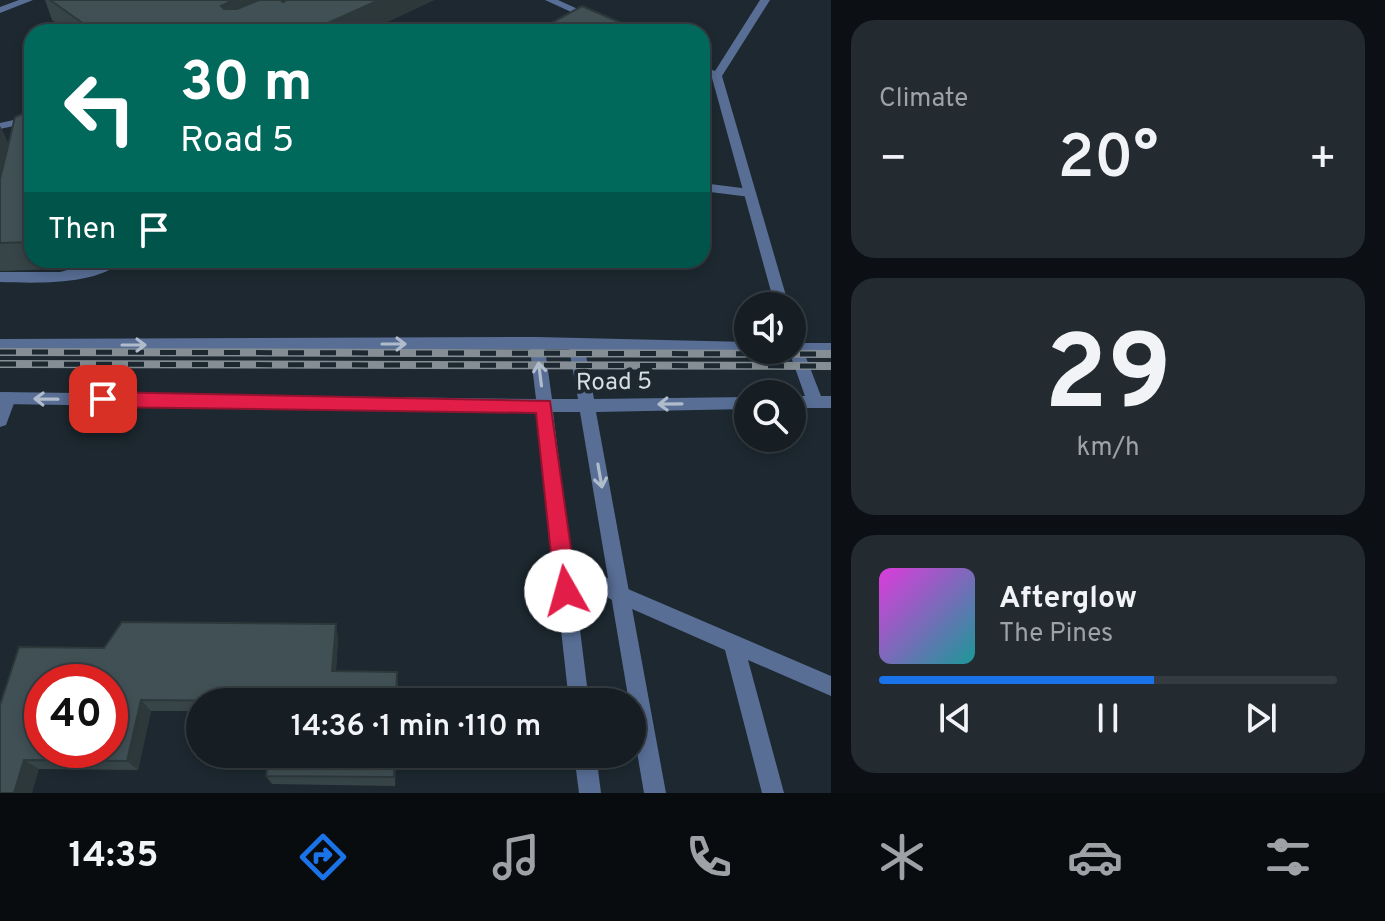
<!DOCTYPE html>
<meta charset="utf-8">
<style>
body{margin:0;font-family:Overpass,sans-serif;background:#232b31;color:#f1f3f6;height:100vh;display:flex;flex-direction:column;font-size:30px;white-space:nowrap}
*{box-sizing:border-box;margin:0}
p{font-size:26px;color:#9ea2a6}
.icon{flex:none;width:44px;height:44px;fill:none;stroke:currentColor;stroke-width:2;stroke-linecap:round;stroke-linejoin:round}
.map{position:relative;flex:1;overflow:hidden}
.details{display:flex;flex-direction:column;gap:20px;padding:20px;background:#0c1014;width:554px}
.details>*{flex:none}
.banner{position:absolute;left:24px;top:24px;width:686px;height:244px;border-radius:24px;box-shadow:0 4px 12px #0003,0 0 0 2px #353c41;background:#00695c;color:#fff;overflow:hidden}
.controls{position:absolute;left:734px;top:292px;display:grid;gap:16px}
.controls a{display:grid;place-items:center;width:72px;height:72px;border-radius:50%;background:#161e24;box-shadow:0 4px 12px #0003,0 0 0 2px #353c41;font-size:40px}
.speed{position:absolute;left:24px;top:664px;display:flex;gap:16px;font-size:40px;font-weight:700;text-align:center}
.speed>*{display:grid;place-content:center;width:104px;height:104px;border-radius:50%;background:#161e24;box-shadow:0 4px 12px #0003,0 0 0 2px #353c41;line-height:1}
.speed .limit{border:12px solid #d22;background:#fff;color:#111}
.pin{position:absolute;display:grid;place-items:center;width:68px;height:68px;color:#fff;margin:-34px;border-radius:16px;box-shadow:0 4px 12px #0006}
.me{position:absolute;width:88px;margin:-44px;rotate:353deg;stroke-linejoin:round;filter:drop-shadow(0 0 6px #0008)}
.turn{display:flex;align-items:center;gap:28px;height:168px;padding:0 24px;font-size:36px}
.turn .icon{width:104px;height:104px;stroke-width:2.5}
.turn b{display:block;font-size:56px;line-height:68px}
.then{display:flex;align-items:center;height:76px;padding:0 24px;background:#0003;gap:16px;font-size:30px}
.big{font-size:60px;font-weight:600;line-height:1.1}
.details .tile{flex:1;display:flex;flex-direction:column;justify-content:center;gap:12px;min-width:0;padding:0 28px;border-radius:24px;background:#232b31}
.details .dial{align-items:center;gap:0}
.dial b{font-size:104px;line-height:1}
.song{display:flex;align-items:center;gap:24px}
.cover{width:96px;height:96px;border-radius:12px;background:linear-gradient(135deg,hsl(300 70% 55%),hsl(180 70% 35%))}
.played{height:8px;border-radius:4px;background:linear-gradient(90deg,#1a73e8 60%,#353c41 60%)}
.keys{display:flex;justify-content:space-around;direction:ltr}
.heat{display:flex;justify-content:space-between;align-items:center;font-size:44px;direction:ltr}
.trip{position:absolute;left:186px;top:688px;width:460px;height:80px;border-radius:40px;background:#161e24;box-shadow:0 4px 12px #0003,0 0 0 2px #353c41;font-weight:600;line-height:80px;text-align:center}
.menu{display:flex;height:128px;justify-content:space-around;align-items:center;background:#090c0e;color:#9ea2a6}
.menu .icon{width:56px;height:56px}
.menu .active{color:#1a73e8}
.menu b{font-size:36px;color:#f1f3f6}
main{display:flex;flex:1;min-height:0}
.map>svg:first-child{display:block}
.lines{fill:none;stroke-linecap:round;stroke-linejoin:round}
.minor{fill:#586e95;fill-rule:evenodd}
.tertiary{fill:#586e95;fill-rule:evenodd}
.rail-casing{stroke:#848e94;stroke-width:8}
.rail{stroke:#1d2830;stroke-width:5;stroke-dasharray:16;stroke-linecap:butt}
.wall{fill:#374548}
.shaded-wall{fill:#2d383b}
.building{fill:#405054;stroke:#2d383b;stroke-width:2;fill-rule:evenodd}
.oneway{stroke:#b0bccc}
.route{fill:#e11d48;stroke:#92132f;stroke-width:2}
.labels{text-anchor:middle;stroke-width:8;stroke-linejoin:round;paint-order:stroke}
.street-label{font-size:24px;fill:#d6dee3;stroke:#1d2830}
</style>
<main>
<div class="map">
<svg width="831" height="793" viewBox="0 0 831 793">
<rect width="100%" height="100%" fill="#1d2830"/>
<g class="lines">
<!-- minor -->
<g class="minor">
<polygon points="19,0 33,0 0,13 0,7"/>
<polygon points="32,116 32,122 0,129 0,123"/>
<polygon points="702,183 750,189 756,193 750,197 702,191"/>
<path d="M104 260H124C97 286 35 283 0 282V272H60Z"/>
<polygon points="8,392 14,394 16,398 6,425 0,427 0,398 2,394"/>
<polygon points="563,554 628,589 831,676 831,696 748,660 784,793 762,793 725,650 614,601 556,569 554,563 556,557"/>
</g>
<!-- tertiary -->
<g class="tertiary">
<polygon points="545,0 558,0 628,32 615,32"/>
<polygon points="760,0 770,0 722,76 789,306 775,306 712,78 702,73 702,66 715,71"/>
<polygon points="792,334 797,336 801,343 831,343 831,355 805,355 821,396 831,396 831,408 792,408 792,396 805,396 790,354 785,350 792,350"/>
<path d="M537 337 748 342V350H754L748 354 585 350 594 399 748 397V409L596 412 666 793H644L632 723V702H629L580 412H553L589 702H569L537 412 0 404V392L536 399 530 349 0 351V339ZM545 349H569L578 399H552Z"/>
<polygon points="574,754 596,754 601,793 579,793"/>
</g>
<!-- rail casing -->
<g class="rail-casing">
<g id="rail">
<polyline points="0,352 831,354"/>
<polyline points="0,364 831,366"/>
</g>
</g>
<!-- rail -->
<use href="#rail" class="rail"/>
</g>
<!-- wall -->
<g class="wall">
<polygon points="45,0 280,0 283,2 287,0 434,0 366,32 68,32 52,20"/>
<polygon points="32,110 32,260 78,260 77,264 60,269 0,271 0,126 8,144"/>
<polygon points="338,637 336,671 398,683 397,702 200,702 200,711 151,711 138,770 39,769 0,793 104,648"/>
<polygon points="269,754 396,754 395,786 272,784 266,776"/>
</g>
<!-- shaded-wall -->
<g class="shaded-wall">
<polygon points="233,0 260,0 226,31 221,6"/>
<polygon points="379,0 434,0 366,32 308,32"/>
<polygon points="0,126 9,144 0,198"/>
<polygon points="55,260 78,260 77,264 60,269"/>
<polygon points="336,624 338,637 335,683 332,671"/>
<polygon points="141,700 151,711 138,770 127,761"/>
<polygon points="24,760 39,769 32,793 14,793"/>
</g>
<!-- building -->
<g class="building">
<polygon points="50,0 233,0 221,6 224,9 237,9 259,0 280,0 283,2 287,0 379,0 308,32 95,32"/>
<polygon points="582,6 642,32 535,32"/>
<polygon points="32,110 32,242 0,243 0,179 15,117"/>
<path d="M122 622 336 624 332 671 397 672 396 702 141 700 127 761 24 760 14 793H0V705L19 647 104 648ZM42 682H110V750H42Z"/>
<polygon points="269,754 395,754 394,777 266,776"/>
</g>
<!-- one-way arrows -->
<defs><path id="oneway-shaft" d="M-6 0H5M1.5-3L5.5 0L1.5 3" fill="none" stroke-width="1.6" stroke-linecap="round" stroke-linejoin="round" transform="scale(2)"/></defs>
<g class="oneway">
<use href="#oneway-shaft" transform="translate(394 344)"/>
<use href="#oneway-shaft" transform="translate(134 345)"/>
<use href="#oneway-shaft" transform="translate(540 374) rotate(-97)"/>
<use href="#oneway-shaft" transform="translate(46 399) rotate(-179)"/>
<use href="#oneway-shaft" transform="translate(670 404) rotate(179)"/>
<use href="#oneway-shaft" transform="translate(600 476) rotate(80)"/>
</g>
<!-- route -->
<polygon class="route" points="103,392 550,401 577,591 574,598 566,601 558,598 555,591 536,413 103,407 94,399"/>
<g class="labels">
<!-- street labels -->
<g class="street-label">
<text transform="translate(614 381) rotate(-1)" y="8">Road 5</text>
</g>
</g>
</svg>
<div class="controls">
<a><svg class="icon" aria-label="sound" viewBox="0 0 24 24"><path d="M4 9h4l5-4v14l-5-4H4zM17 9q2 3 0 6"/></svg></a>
<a><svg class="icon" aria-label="search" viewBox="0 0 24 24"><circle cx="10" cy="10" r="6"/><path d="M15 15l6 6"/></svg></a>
</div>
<div class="speed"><div class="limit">40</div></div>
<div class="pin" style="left:103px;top:399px;background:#d93025"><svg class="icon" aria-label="arrive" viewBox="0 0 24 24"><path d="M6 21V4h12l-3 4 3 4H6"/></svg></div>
<svg class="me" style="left:566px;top:591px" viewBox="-20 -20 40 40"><circle r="19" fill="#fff"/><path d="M0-13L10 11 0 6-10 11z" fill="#e11d48"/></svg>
<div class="trip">14:36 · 1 min · 110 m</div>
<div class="banner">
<div class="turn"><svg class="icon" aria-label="left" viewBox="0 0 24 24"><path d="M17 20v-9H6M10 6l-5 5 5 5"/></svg><div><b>30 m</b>Road 5</div></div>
<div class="then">Then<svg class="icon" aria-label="arrive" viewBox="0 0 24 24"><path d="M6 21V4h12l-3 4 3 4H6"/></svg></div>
</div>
</div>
<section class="details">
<div class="tile"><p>Climate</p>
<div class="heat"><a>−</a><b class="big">20°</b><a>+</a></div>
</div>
<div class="tile dial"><b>29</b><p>km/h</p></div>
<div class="tile">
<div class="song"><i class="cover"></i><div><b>Afterglow</b><p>The Pines</p></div></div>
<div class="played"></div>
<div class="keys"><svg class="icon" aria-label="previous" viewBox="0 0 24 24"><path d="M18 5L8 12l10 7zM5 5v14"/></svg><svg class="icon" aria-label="pause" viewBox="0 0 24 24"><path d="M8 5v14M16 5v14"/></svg><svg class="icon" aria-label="next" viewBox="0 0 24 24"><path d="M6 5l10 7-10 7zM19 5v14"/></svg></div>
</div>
</section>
</main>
<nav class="menu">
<b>14:35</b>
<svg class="icon active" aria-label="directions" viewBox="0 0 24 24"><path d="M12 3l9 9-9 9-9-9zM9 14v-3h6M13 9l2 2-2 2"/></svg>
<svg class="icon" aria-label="music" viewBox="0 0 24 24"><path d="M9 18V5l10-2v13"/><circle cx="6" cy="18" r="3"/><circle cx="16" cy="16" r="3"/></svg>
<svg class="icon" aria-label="phone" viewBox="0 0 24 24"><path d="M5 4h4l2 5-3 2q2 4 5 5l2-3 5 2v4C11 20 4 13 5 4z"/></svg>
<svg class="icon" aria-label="climate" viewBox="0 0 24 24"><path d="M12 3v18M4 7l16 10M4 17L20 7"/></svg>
<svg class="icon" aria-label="car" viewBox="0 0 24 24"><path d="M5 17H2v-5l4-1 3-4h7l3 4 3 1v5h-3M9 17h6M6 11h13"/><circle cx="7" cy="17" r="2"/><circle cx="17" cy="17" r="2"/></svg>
<svg class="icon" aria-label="filters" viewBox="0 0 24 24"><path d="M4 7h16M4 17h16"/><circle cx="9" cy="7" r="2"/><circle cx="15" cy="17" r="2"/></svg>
</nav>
